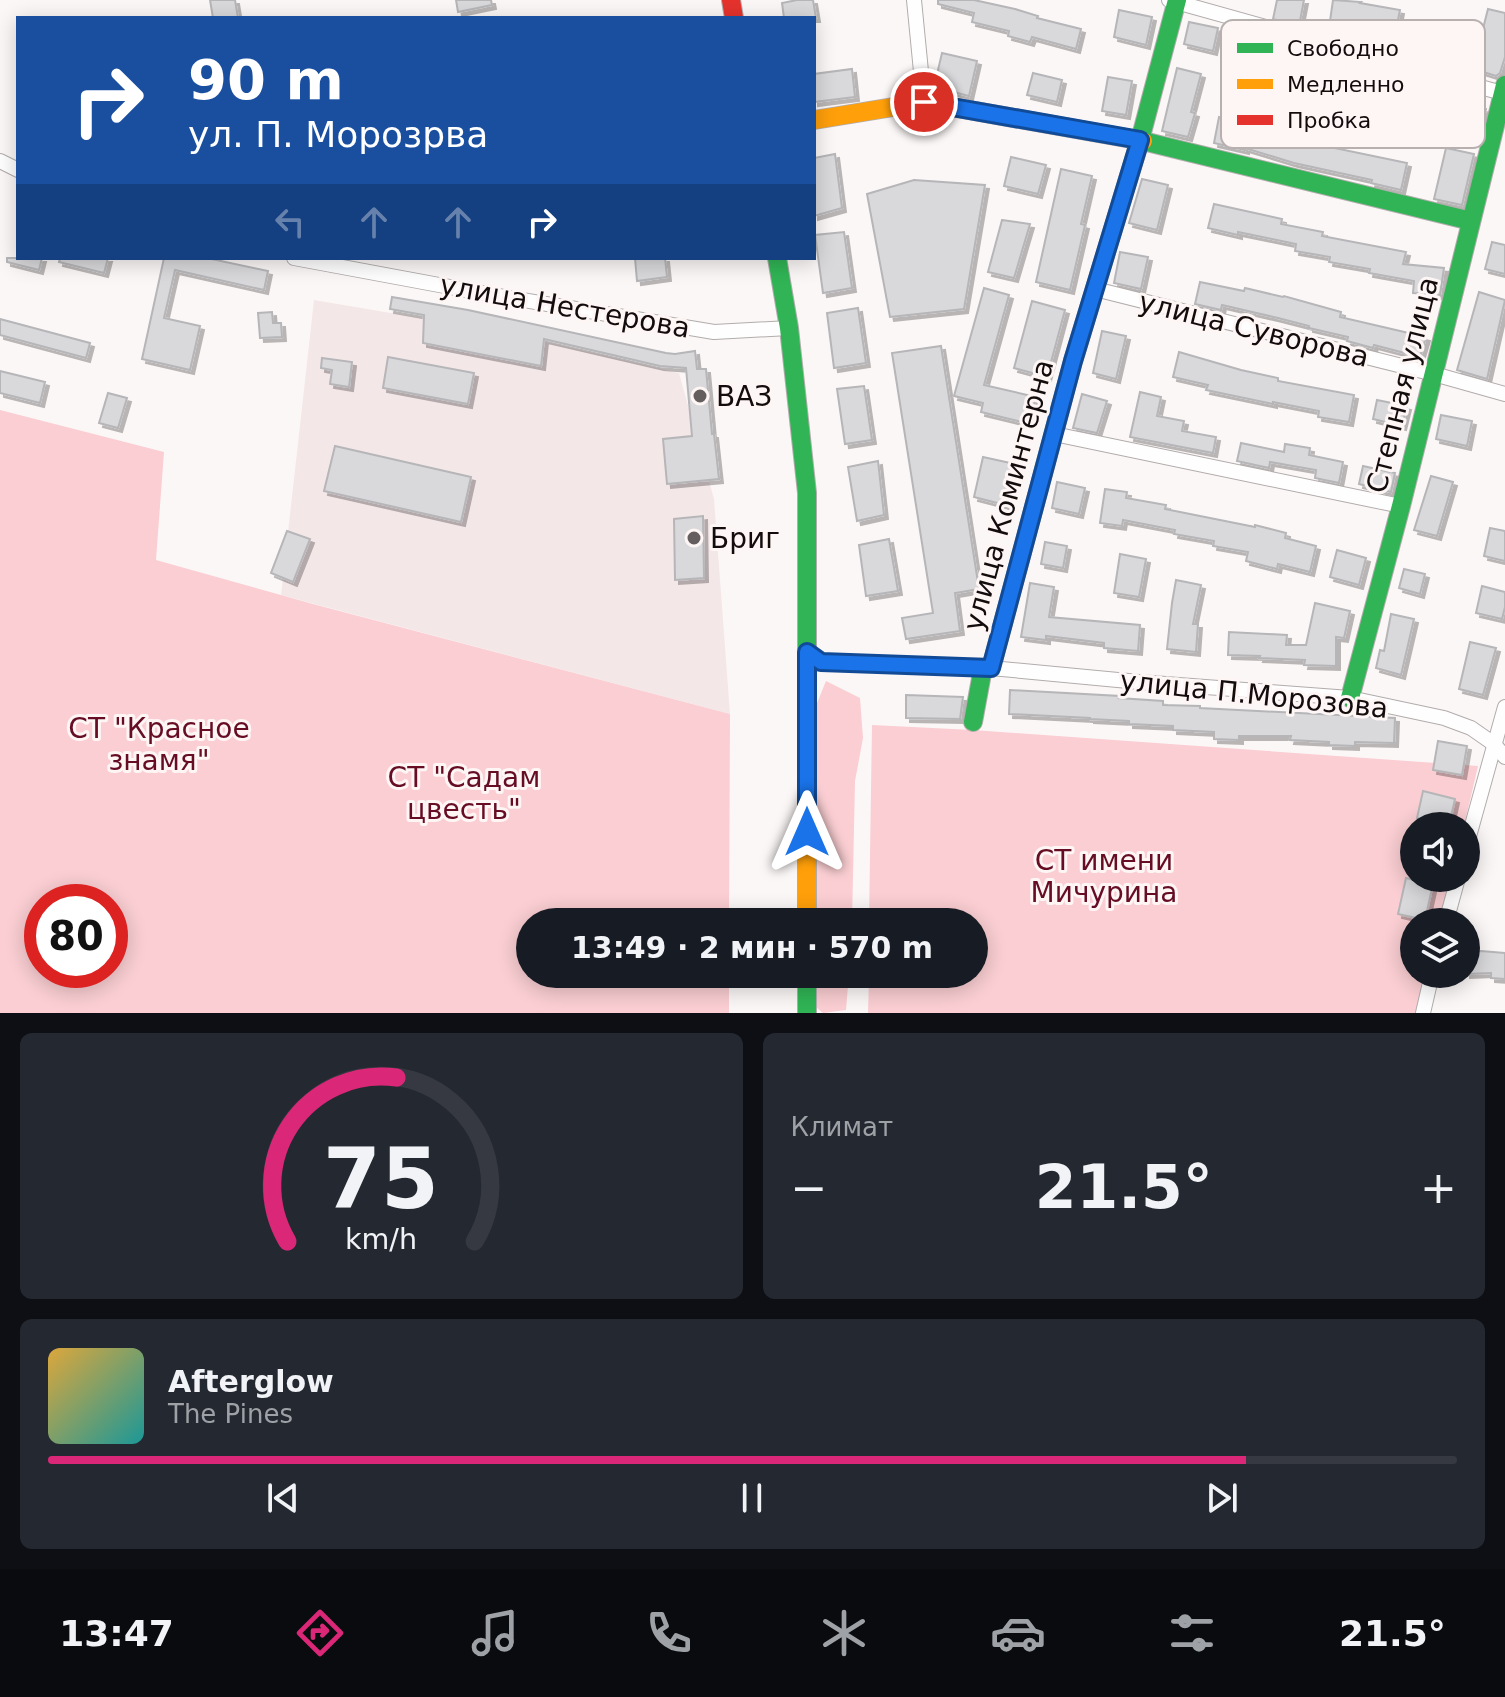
<!DOCTYPE html>
<html lang="ru">
<meta charset="utf-8">
<style>
body{margin:0;font-family:"DejaVu Sans",sans-serif;background:#242831;color:#f1f3f6;height:100vh;display:flex;flex-direction:column;font-size:30px;white-space:nowrap}
*{box-sizing:border-box;margin:0}
p{font-size:26px;color:#9ea1a6}
.icon{flex:none;width:44px;height:44px;fill:none;stroke:currentColor;stroke-width:2;stroke-linecap:round;stroke-linejoin:round}
.map{position:relative;height:1013px;overflow:hidden}
.side{display:flex;flex-direction:column;gap:20px;padding:20px;background:#0d0f14;flex:1}
.side>*{flex:none}
.top-card{position:absolute;left:16px;top:16px;width:800px;height:244px;border-radius:0px;box-shadow:0 4px 20px #0003;background:#1a4fa0;color:#fff;overflow:hidden}
.buttons{position:absolute;left:1400px;top:812px;display:grid;gap:16px}
.buttons a{display:grid;place-items:center;width:80px;height:80px;border-radius:50%;background:#171b24;box-shadow:0 4px 20px #0003;font-size:40px}
.speed{position:absolute;left:24px;top:884px;display:flex;gap:16px;font-size:40px;font-weight:700;text-align:center}
.speed>*{display:grid;place-content:center;width:104px;height:104px;border-radius:50%;background:#171b24;box-shadow:0 4px 20px #0003;line-height:1}
.speed .limit{border:12px solid #d22;background:#fff;color:#111}
.pin{position:absolute;display:grid;place-items:center;width:68px;height:68px;color:#fff;margin:-34px;border:4px solid #fff;border-radius:50%;box-shadow:0 2px 8px #0007}
.me{position:absolute;width:88px;margin:-44px;rotate:0deg;stroke-linejoin:round;filter:drop-shadow(0 0 6px #0008)}
.turn{display:flex;align-items:center;gap:28px;height:168px;padding:0 40px;font-size:36px}
.turn .icon{width:104px;height:104px;stroke-width:2.5}
.turn b{display:block;font-size:56px;line-height:68px}
.lanes{display:flex;align-items:center;height:76px;padding:0 40px;background:#0003;justify-content:center;gap:40px;direction:ltr}
.lanes .off{opacity:.35}
.big{font-size:60px;font-weight:700;line-height:1.1}
.side .tile{flex:1;display:flex;flex-direction:column;justify-content:center;gap:12px;min-width:0;padding:0 28px;border-radius:12px;background:#242831}
.side .dial{align-items:center;gap:0}
.dial svg{height:208px;overflow:visible;fill:none;stroke:#363941;stroke-width:7;stroke-linecap:round;text-anchor:middle}
.dial text{fill:#f1f3f6;stroke:none}
.song{display:flex;align-items:center;gap:24px}
.cover{width:96px;height:96px;border-radius:12px;background:linear-gradient(135deg,hsl(40 70% 55%),hsl(180 70% 35%))}
.played{height:8px;border-radius:4px;background:linear-gradient(90deg,#db2777 85%,#363941 85%)}
.keys{display:flex;justify-content:space-around;direction:ltr}
.heat{display:flex;justify-content:space-between;align-items:center;font-size:44px;direction:ltr}
.side .tiles{flex:1;display:grid;gap:20px;grid-template-columns:1fr 1fr}
.tile:last-child{grid-column:span 2}
.trip{position:absolute;left:516px;top:908px;width:472px;height:80px;border-radius:40px;background:#171b24;box-shadow:0 4px 20px #0003;font-weight:700;line-height:80px;text-align:center}
.menu{display:flex;height:128px;justify-content:space-around;align-items:center;background:#090b0e;color:#9ea1a6}
.menu .icon{width:56px;height:56px}
.menu .active{color:#db2777}
.menu b{font-size:36px;color:#f1f3f6}
.map>svg:first-child{display:block}
.built{fill:#f4e7e8}
.green{fill:#faced2;fill-rule:evenodd}
.building{fill:#d9d9dc;stroke:#b6b6b9;stroke-width:2;filter:url(#shadow)}
.lines{fill:none;stroke-linecap:round;stroke-linejoin:round}
.street-casing{stroke:#b2acac;stroke-width:16}
.fast-casing{stroke:#b2acac;stroke-width:20}
.slow-casing{stroke:#b2acac;stroke-width:20}
.jam-casing{stroke:#b2acac;stroke-width:20}
.street{stroke:#fffefe;stroke-width:14}
.fast{stroke:#30b455;stroke-width:18}
.slow{stroke:#ff9f0a;stroke-width:18}
.jam{stroke:#e5322d;stroke-width:18}
.route-casing{stroke:#114b97;stroke-width:20}
.route{stroke:#1a73e8;stroke-width:14}
.poi-dot{fill:#655e5e;stroke:#fef5f5;stroke-width:3}
.labels{text-anchor:middle;stroke-width:6;stroke-linejoin:round;paint-order:stroke}
.street-label{font-size:28px;fill:#130c0c;stroke:#fef5f5}
.poi-label{font-size:28px;fill:#130c0c;stroke:#fef5f5;text-anchor:start}
.park-label{font-size:28px;fill:#660d23;stroke:#fef5f5}
.key{fill:#fef5f5;stroke:#b8afaf;stroke-width:2}
.key-label{font-size:22px;fill:#130c0c}
</style>
<div class="map">
<svg width="1505" height="1013" viewBox="0 0 1505 1013">
<defs>
<filter id="shadow"><feDropShadow dx="4" dy="4" stdDeviation="0" flood-color="#0004"/></filter>
</defs>
<rect width="100%" height="100%" fill="#fcf7f7"/>
<!-- built -->
<polygon class="built" points="314,300 503,332 679,373 714,499 730,714 281,595"/>
<!-- green -->
<g class="green">
<path d="M0 410 164 452 156 560 313 604 730 714 729 922H530V974H729V1013H0ZM110 902V970H42V902Z"/>
<polygon points="826,681 860,698 863,738 855,781 852,922 814,922 813,713"/>
<polygon points="872,725 973,730 1478,766 1464,826 1414,826 1414,878 1451,878 1440,922 1414,922 1414,974 1428,974 1418,1013 868,1013 869,974 974,974 974,922 869,922"/>
<polygon points="815,974 849,974 846,1010 823,1013 816,1007"/>
</g>
<!-- building -->
<g class="building">
<polygon points="210,0 235,0 238,18 213,18"/>
<polygon points="456,0 491,0 492,5 458,12"/>
<polygon points="797,0 813,0 816,18 784,18 782,3"/>
<polygon points="938,0 974,0 1015,9 1038,16 1037,18 1081,29 1076,49 1032,37 1030,42 1008,36 1009,31 972,22 974,13 938,4"/>
<polygon points="1277,0 1304,0 1299,26 1273,19"/>
<polygon points="1333,0 1361,2 1360,3 1400,10 1397,25 1440,34 1435,57 1410,52 1412,43 1366,35 1366,34 1329,28"/>
<polygon points="1488,9 1505,13 1505,57 1500,73 1496,76 1468,67 1473,51 1477,52"/>
<polygon points="1119,10 1152,17 1146,45 1114,37"/>
<polygon points="1189,22 1218,28 1213,51 1184,44"/>
<polygon points="942,53 977,61 969,96 934,87"/>
<polygon points="1177,68 1201,74 1191,112 1195,113 1188,137 1162,131"/>
<polygon points="852,69 855,97 814,102 814,74"/>
<polygon points="1033,73 1062,80 1057,102 1027,95"/>
<polygon points="1108,77 1132,81 1126,115 1102,111"/>
<polygon points="1466,104 1486,109 1479,136 1459,131"/>
<polygon points="1219,117 1299,138 1300,134 1327,140 1325,146 1407,163 1401,190 1371,183 1372,180 1294,163 1245,148 1245,150 1214,143"/>
<polygon points="1446,148 1474,154 1462,205 1434,199"/>
<polygon points="835,154 842,208 814,216 814,158"/>
<polygon points="1011,157 1046,165 1038,194 1004,186"/>
<polygon points="1061,169 1092,176 1081,224 1085,225 1070,290 1036,282"/>
<polygon points="1142,179 1168,185 1157,230 1129,223"/>
<polygon points="914,180 985,185 964,309 890,317 867,194"/>
<polygon points="1214,204 1282,219 1281,224 1323,232 1322,236 1406,252 1403,264 1444,268 1440,295 1413,293 1414,281 1369,273 1370,269 1329,262 1330,257 1295,251 1296,244 1238,232 1238,235 1208,228"/>
<polygon points="1002,220 1030,224 1014,278 988,272"/>
<polygon points="844,232 852,288 823,293 815,235"/>
<polygon points="1492,242 1505,245 1505,274 1485,269"/>
<polygon points="1120,252 1148,257 1141,289 1114,283"/>
<polygon points="7,258 42,258 39,270 7,262"/>
<polygon points="60,258 108,258 104,273 59,262"/>
<polygon points="164,258 207,258 268,271 264,290 175,270 164,318 200,326 190,370 142,359"/>
<polygon points="635,258 665,258 667,277 637,281"/>
<polygon points="1200,282 1244,291 1245,288 1283,297 1284,296 1341,312 1340,317 1426,337 1420,357 1374,345 1373,348 1347,341 1348,337 1309,328 1309,326 1278,318 1222,305 1221,310 1195,304"/>
<polygon points="984,288 1009,295 984,385 1036,397 1030,424 981,412 983,403 954,396"/>
<polygon points="1479,292 1505,300 1487,379 1457,370"/>
<polygon points="392,297 468,310 666,353 675,354 695,351 697,369 706,369 712,434 714,434 719,479 667,484 663,439 692,436 686,368 660,366 544,339 541,366 423,343 424,315 390,309"/>
<polygon points="1032,301 1065,310 1047,377 1014,368"/>
<polygon points="858,308 866,363 834,368 827,313"/>
<polygon points="272,312 273,323 281,323 282,337 260,338 258,313"/>
<polygon points="0,319 90,343 86,358 0,335"/>
<polygon points="1102,331 1126,336 1116,379 1093,373"/>
<polygon points="941,346 979,589 955,593 960,631 906,639 902,618 933,613 892,353"/>
<polygon points="1179,352 1241,370 1278,378 1278,381 1354,395 1349,422 1318,417 1319,411 1273,402 1273,404 1206,390 1208,385 1173,377"/>
<polygon points="388,357 474,373 468,404 383,388"/>
<polygon points="322,358 352,362 349,387 330,384 332,370 321,368"/>
<polygon points="0,371 45,382 40,403 0,393"/>
<polygon points="864,386 872,440 845,444 837,389"/>
<polygon points="1140,392 1161,397 1157,416 1184,421 1182,431 1216,437 1213,453 1130,437"/>
<polygon points="108,393 127,398 118,428 99,423"/>
<polygon points="1082,394 1107,401 1097,433 1073,428"/>
<polygon points="1377,400 1407,406 1402,426 1373,419"/>
<polygon points="1441,415 1472,421 1467,446 1436,439"/>
<polygon points="1241,443 1284,452 1285,444 1310,448 1309,455 1343,462 1339,483 1315,478 1316,470 1270,462 1269,468 1237,461"/>
<polygon points="335,446 471,477 461,522 324,491"/>
<polygon points="983,457 1015,464 1005,505 974,497"/>
<polygon points="878,461 884,515 857,521 848,467"/>
<polygon points="1363,466 1395,473 1391,492 1359,484"/>
<polygon points="1431,476 1453,482 1437,536 1414,530"/>
<polygon points="1057,482 1085,488 1079,514 1052,508"/>
<polygon points="1105,489 1127,492 1126,498 1166,505 1165,509 1255,527 1255,525 1286,533 1285,538 1316,546 1310,572 1278,564 1277,569 1246,561 1248,552 1213,546 1214,541 1174,534 1175,530 1123,520 1122,526 1100,523"/>
<polygon points="703,516 704,578 675,580 674,519"/>
<polygon points="1490,528 1505,531 1505,561 1484,556"/>
<polygon points="287,531 310,539 293,582 271,573"/>
<polygon points="889,539 898,591 866,596 859,545"/>
<polygon points="1045,542 1067,546 1063,568 1041,564"/>
<polygon points="1337,550 1366,558 1359,585 1330,577"/>
<polygon points="1120,554 1146,559 1139,597 1114,593"/>
<polygon points="1404,569 1425,574 1420,594 1399,588"/>
<polygon points="1176,580 1201,585 1193,624 1198,624 1196,652 1167,649 1172,603"/>
<polygon points="1030,583 1054,587 1049,617 1140,625 1138,651 1104,648 1104,643 1046,636 1046,640 1021,637"/>
<polygon points="1482,586 1505,592 1505,607 1502,619 1476,613"/>
<polygon points="1315,603 1350,611 1344,638 1336,637 1336,666 1304,665 1305,660 1259,658 1260,656 1228,655 1229,632 1287,635 1286,645 1306,645"/>
<polygon points="1391,614 1414,619 1401,675 1376,668 1380,650 1384,651"/>
<polygon points="1470,642 1496,648 1483,695 1459,689"/>
<polygon points="1010,690 1120,696 1119,698 1163,701 1163,705 1200,706 1200,708 1395,718 1394,743 1355,742 1355,746 1329,745 1329,742 1290,740 1291,736 1239,736 1239,740 1214,739 1214,732 1173,730 1173,726 1129,724 1129,721 1090,719 1090,718 1009,714"/>
<polygon points="906,695 963,697 960,719 906,718"/>
<polygon points="1438,741 1467,746 1462,775 1433,770"/>
<polygon points="1423,791 1455,799 1449,826 1417,818"/>
<polygon points="1406,878 1433,884 1425,920 1398,914"/>
<polygon points="1481,951 1505,953 1505,979 1491,978 1491,973 1466,974 1466,952"/>
</g>
<g class="lines">
<!-- street casing -->
<g class="street-casing">
<g id="street">
<polyline points="914,0 924,102"/>
<polyline points="1169,0 1502,93"/>
<polyline points="0,161 18,170"/>
<polyline points="294,258 493,295 714,332 789,328"/>
<polyline points="1095,289 1434,374 1505,394"/>
<polyline points="1054,434 1401,506"/>
<polyline points="807,652 821,662 983,668"/>
<polyline points="991,668 1139,682 1350,698 1444,718 1471,728 1494,744 1505,757"/>
<polyline points="1466,847 1505,707"/>
<polyline points="1446,922 1458,878"/>
<polyline points="1423,1013 1432,974"/>
</g>
</g>
<!-- fast casing -->
<g class="fast-casing">
<g id="fast">
<polyline points="1143,141 1471,221"/>
<polyline points="777,258 789,328 807,493 807,820"/>
<polyline points="1350,698 1401,506 1505,85"/>
<polyline points="973,722 983,668 991,668 1073,361 1140,140 1177,0"/>
<polyline points="807,974 807,1013"/>
</g>
</g>
<!-- slow casing -->
<g class="slow-casing">
<g id="slow">
<polyline points="814,120 924,102 1143,141"/>
<polyline points="807,820 807,922"/>
</g>
</g>
<!-- jam casing -->
<g class="jam-casing">
<polyline id="jam" points="731,0 734,18"/>
</g>
<!-- street -->
<use href="#street" class="street"/>
<!-- fast -->
<use href="#fast" class="fast"/>
<!-- slow -->
<use href="#slow" class="slow"/>
<!-- jam -->
<use href="#jam" class="jam"/>
</g>
<g class="lines">
<!-- route casing -->
<g class="route-casing">
<polyline id="route" points="807,832 807,652 821,662 991,668 1073,361 1140,140 924,102"/>
</g>
<!-- route -->
<use href="#route" class="route"/>
</g>
<!-- markers -->
<g class="poi-dot">
<circle cx="700" cy="396" r="8"/>
<circle cx="694" cy="538" r="8"/>
</g>
<g class="labels">
<!-- street labels -->
<g class="street-label">
<text transform="translate(565 306) rotate(10)" y="10">улица Нестерова</text>
<text transform="translate(1254 329) rotate(14)" y="10">улица Суворова</text>
<text transform="translate(1402 385) rotate(-76)" y="10">Степная улица</text>
<text transform="translate(1008 495) rotate(-75)" y="10">улица Коминтерна</text>
<text transform="translate(1254 694) rotate(6)" y="10">улица П.Морозова</text>
</g>
<!-- poi labels -->
<g class="poi-label">
<text x="716" y="406">ВАЗ</text>
<text x="710" y="548">Бриг</text>
</g>
<!-- park labels -->
<g class="park-label">
<text x="159" y="738">СТ "Красное<tspan x="159" dy="32">знамя"</tspan></text>
<text x="464" y="787">СТ "Садам<tspan x="464" dy="32">цвесть"</tspan></text>
<text x="1104" y="870">СТ имени<tspan x="1104" dy="32">Мичурина</tspan></text>
</g>
</g>
<!-- legend -->
<rect x="1221" y="20" width="264" height="128" rx="12" class="key"/>
<rect x="1237" y="43" width="36" height="10" fill="#30b455"/>
<rect x="1237" y="79" width="36" height="10" fill="#ff9f0a"/>
<rect x="1237" y="115" width="36" height="10" fill="#e5322d"/>
<g class="key-label">
<text x="1287" y="56">Свободно</text>
<text x="1287" y="92">Медленно</text>
<text x="1287" y="128">Пробка</text>
</g>
</svg>
<div class="buttons">
<a><svg class="icon" aria-label="sound" viewBox="0 0 24 24"><path d="M4 9h4l5-4v14l-5-4H4zM17 9q2 3 0 6"/></svg></a>
<a><svg class="icon" aria-label="layers" viewBox="0 0 24 24"><path d="M12 4l9 5-9 5-9-5zM3 14l9 5 9-5"/></svg></a>
</div>
<div class="speed"><div class="limit">80</div></div>
<div class="pin" style="left:924px;top:102px;background:#d93025"><svg class="icon" aria-label="arrive" viewBox="0 0 24 24"><path d="M6 21V4h12l-3 4 3 4H6"/></svg></div>
<svg class="me" style="left:807px;top:832px" viewBox="-20 -20 40 40"><path d="M0-17L14 15 0 8-14 15z" fill="#1a73e8" stroke="#fff" stroke-width="4"/></svg>
<div class="trip">13:49 · 2 мин · 570 m</div>
<div class="top-card">
<div class="turn"><svg class="icon" aria-label="right" viewBox="0 0 24 24"><path d="M7 20v-9h11M14 6l5 5-5 5"/></svg><div><b>90 m</b>ул. П. Морозрва</div></div>
<div class="lanes"><svg class="icon off" aria-label="left" viewBox="0 0 24 24"><path d="M17 20v-9H6M10 6l-5 5 5 5"/></svg><svg class="icon off" aria-label="ahead" viewBox="0 0 24 24"><path d="M12 20V5M6 11l6-6 6 6"/></svg><svg class="icon off" aria-label="ahead" viewBox="0 0 24 24"><path d="M12 20V5M6 11l6-6 6 6"/></svg><svg class="icon" aria-label="right" viewBox="0 0 24 24"><path d="M7 20v-9h11M14 6l5 5-5 5"/></svg></div>
</div>
</div>
<section class="side">
<div class="tiles">
<div class="tile dial"><svg viewBox="0 0 100 80">
<path d="M14 69A42 42 0 1 1 86 69"/>
<path d="M14 69A42 42 0 0 1 56 6" stroke="#db2777"/>
<text x="50" y="56" font-size="32" font-weight="700">75</text>
<text x="50" y="72" font-size="11">km/h</text>
</svg></div>
<div class="tile"><p>Климат</p>
<div class="heat"><a>−</a><b class="big">21.5°</b><a>+</a></div>
</div>
<div class="tile">
<div class="song"><i class="cover"></i><div><b>Afterglow</b><p>The Pines</p></div></div>
<div class="played"></div>
<div class="keys"><svg class="icon" aria-label="previous" viewBox="0 0 24 24"><path d="M18 5L8 12l10 7zM5 5v14"/></svg><svg class="icon" aria-label="pause" viewBox="0 0 24 24"><path d="M8 5v14M16 5v14"/></svg><svg class="icon" aria-label="next" viewBox="0 0 24 24"><path d="M6 5l10 7-10 7zM19 5v14"/></svg></div>
</div>
</div>
</section>
<nav class="menu">
<b>13:47</b>
<svg class="icon active" aria-label="directions" viewBox="0 0 24 24"><path d="M12 3l9 9-9 9-9-9zM9 14v-3h6M13 9l2 2-2 2"/></svg>
<svg class="icon" aria-label="music" viewBox="0 0 24 24"><path d="M9 18V5l10-2v13"/><circle cx="6" cy="18" r="3"/><circle cx="16" cy="16" r="3"/></svg>
<svg class="icon" aria-label="phone" viewBox="0 0 24 24"><path d="M5 4h4l2 5-3 2q2 4 5 5l2-3 5 2v4C11 20 4 13 5 4z"/></svg>
<svg class="icon" aria-label="climate" viewBox="0 0 24 24"><path d="M12 3v18M4 7l16 10M4 17L20 7"/></svg>
<svg class="icon" aria-label="car" viewBox="0 0 24 24"><path d="M5 17H2v-5l4-1 3-4h7l3 4 3 1v5h-3M9 17h6M6 11h13"/><circle cx="7" cy="17" r="2"/><circle cx="17" cy="17" r="2"/></svg>
<svg class="icon" aria-label="filters" viewBox="0 0 24 24"><path d="M4 7h16M4 17h16"/><circle cx="9" cy="7" r="2"/><circle cx="15" cy="17" r="2"/></svg>
<b>21.5°</b>
</nav>
